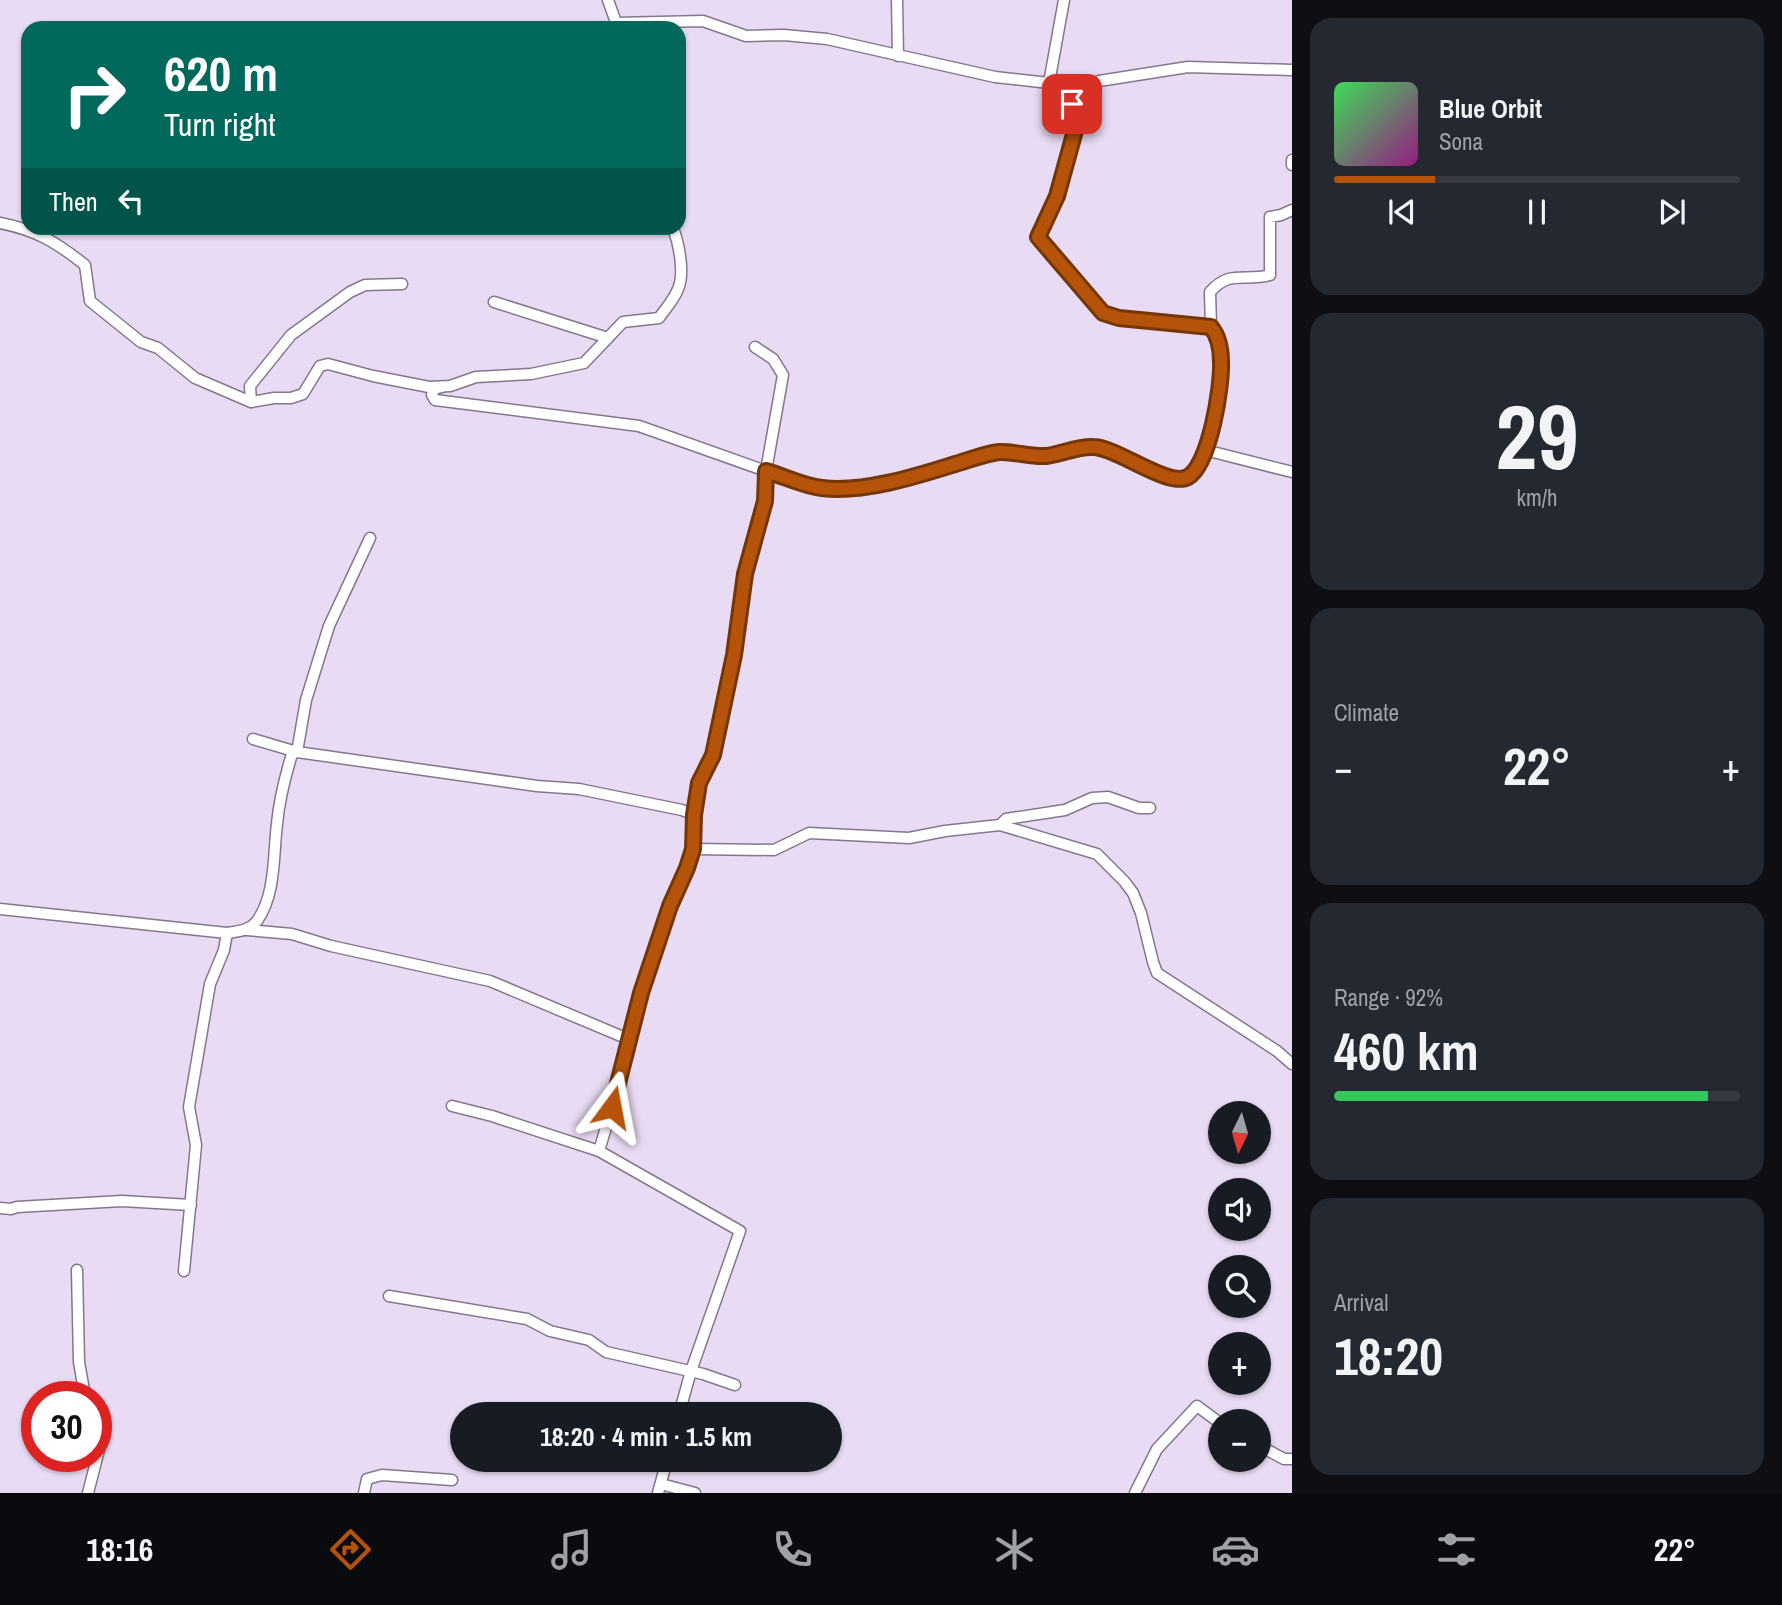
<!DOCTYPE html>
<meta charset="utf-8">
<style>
body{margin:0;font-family:"Archivo Narrow",sans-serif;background:#242831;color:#f1f3f6;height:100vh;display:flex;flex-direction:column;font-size:26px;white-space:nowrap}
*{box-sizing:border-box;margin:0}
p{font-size:23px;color:#9ea1a6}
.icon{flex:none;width:38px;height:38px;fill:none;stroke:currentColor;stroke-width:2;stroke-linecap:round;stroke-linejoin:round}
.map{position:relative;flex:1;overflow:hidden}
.side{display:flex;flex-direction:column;gap:18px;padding:18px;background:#0d0f14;width:490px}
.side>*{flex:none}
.top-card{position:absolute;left:21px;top:21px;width:665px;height:214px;border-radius:21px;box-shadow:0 2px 5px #0004;background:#00695c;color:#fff;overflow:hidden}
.needle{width:46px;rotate:185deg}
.tools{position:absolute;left:1208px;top:1101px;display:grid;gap:14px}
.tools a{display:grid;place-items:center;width:63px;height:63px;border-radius:50%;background:#171b24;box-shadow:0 2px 5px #0004;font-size:35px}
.speed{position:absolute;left:21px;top:1381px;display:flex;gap:14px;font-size:35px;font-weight:700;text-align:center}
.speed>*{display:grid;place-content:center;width:91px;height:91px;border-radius:50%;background:#171b24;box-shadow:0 2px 5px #0004;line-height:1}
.speed .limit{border:10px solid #d22;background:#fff;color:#111}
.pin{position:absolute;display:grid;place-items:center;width:60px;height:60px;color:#fff;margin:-30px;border-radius:14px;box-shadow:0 4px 10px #0006}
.me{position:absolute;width:77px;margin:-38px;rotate:13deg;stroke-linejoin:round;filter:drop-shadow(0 0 5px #0008)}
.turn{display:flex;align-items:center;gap:24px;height:147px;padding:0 28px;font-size:32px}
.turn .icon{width:91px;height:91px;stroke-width:2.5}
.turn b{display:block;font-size:49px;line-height:60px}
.then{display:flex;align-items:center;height:66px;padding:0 28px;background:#0003;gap:14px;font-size:26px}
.big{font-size:52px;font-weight:700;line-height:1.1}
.side .tile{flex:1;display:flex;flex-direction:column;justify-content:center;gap:10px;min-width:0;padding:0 24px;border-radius:21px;background:#242831}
.side .dial{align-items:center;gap:0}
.dial b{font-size:91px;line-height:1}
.song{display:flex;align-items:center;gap:21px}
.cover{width:84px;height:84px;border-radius:10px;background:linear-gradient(135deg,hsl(130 70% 55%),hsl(310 70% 35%))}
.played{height:7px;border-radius:4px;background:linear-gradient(90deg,#b45309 25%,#363941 25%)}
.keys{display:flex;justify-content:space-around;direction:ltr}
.heat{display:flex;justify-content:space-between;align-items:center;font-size:38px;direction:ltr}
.charge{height:10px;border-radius:5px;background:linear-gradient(90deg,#34c759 92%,#363941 0)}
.trip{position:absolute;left:450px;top:1402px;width:392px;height:70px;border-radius:35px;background:#171b24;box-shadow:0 2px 5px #0004;font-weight:700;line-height:70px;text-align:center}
.tab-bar{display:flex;height:112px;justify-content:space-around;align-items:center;background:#090b0e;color:#9ea1a6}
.tab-bar .icon{width:49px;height:49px}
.tab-bar .selected{color:#b45309}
.tab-bar b{font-size:32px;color:#f1f3f6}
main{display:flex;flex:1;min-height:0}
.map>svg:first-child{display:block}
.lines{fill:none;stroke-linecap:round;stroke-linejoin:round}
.minor-casing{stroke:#84778d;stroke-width:13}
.minor{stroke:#fff;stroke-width:10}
.route-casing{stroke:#753606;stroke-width:18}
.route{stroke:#b45309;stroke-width:12}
</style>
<main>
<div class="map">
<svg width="1292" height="1493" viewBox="0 0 1292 1493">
<rect width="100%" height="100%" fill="#e9dbf4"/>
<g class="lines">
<!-- minor casing -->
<g class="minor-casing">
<g id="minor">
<polyline points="608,0 618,28"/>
<polyline points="897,0 898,56"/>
<polyline points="1064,0 1049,83 1067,88 1085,87 1099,81 1188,67 1292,70"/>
<polyline points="616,23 703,21 746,36 784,35 827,39 995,77 1049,83 1072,104 1076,127 1057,196 1038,237 1103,312 1119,319 1211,327"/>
<polyline points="1292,160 1292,165"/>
<path d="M0 223C36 230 56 242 85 265L90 301 141 342 158 348 195 378 251 402 274 398H291L303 394 320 366 328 364 373 376 429 387 450 386 476 377 531 374 584 363 623 322 659 318C665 309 674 300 678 289 685 273 679 244 673 228"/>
<polyline points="494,302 608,338"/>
<polyline points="442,387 434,389 432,395 435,400 639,426 766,471 783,375 773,359 755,347"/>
<polyline points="251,402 250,386 291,335 350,292 365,285 402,284"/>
<polyline points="1205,450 1292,472"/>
<polyline points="253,739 297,752 306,700 329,626 370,538"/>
<polyline points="1000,825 1006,819 1065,810 1092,798 1108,797 1139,808 1150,808"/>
<polyline points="693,849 774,850 809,833 909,838 945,831 1000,825 1097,854 1124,881 1133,893 1141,913 1153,962 1157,973 1277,1051 1292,1064"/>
<path d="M0 909 227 933C239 931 249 931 257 921 276 894 273 856 277 824 279 801 285 777 292 754L297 752 537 786 579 789 682 810 694 815 699 783 713 755 734 655 745 574 765 501 766 471 821 489H847L903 479 1001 452 1032 456H1050L1094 446 1120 455 1167 476 1181 479 1190 476 1205 450 1220 386 1221 360 1217 335 1211 327 1210 292C1230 269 1244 282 1270 275V217L1281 215 1292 210"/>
<polyline points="247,930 292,934 331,946 490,981 628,1039 612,1107 599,1151 740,1231 691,1371 679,1414"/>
<polyline points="628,1039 670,906 687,868 693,849 694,815"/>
<polyline points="452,1106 492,1116 599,1151"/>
<polyline points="0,1208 11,1209 17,1207 122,1201 191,1205"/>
<polyline points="77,1270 79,1362 85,1396"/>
<polyline points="184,1271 196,1145 189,1107 210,984 224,950 227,933"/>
<polyline points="389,1296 527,1319 550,1331 589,1340 606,1352 703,1374 735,1385"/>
<polyline points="1258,1445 1284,1459 1292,1459"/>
<polyline points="661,1484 695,1493"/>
<polyline points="88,1493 99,1450 96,1443"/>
<polyline points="364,1493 367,1479 382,1475 452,1480"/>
<polyline points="658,1493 667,1460"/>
<polyline points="1135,1493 1157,1449 1197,1406 1220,1423"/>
</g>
</g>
<!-- minor -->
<use href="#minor" class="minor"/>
</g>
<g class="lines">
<!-- route casing -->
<g class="route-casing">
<path id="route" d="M612 1107 641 993 670 906 687 868 693 849 694 815 699 783 713 755 734 655 745 574 765 501 766 471C784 476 803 486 822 488 862 493 914 477 952 465 967 461 983 454 999 452 1012 451 1030 457 1046 456 1062 454 1078 446 1093 447 1117 447 1168 488 1188 477 1210 464 1222 386 1221 362 1221 349 1219 337 1211 327L1119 318 1103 313 1038 237 1057 196 1076 127 1072 104"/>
</g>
<!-- route -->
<use href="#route" class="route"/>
</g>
</svg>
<div class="tools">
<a><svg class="needle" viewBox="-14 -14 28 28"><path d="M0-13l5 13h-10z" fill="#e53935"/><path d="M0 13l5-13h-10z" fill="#9ea1a6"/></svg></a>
<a><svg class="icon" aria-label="sound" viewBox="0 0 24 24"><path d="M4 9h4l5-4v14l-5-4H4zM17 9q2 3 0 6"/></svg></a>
<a><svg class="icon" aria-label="search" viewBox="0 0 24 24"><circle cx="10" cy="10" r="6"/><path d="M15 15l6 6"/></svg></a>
<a>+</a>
<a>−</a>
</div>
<div class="speed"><div class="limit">30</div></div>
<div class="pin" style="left:1072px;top:104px;background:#d93025"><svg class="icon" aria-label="arrive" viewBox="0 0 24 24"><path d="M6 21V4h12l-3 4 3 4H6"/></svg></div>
<svg class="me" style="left:612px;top:1107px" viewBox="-20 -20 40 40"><path d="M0-17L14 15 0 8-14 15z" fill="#b45309" stroke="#fff" stroke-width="4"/></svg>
<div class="trip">18:20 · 4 min · 1.5 km</div>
<div class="top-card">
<div class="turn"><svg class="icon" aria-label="right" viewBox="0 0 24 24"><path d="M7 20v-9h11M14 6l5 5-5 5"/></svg><div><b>620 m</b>Turn right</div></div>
<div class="then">Then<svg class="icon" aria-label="left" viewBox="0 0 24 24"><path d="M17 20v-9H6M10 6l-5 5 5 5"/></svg></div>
</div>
</div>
<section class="side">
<div class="tile">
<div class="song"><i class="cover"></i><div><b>Blue Orbit</b><p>Sona</p></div></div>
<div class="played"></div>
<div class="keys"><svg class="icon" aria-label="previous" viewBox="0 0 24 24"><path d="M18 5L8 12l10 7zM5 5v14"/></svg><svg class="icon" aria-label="pause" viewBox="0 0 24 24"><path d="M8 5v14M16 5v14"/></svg><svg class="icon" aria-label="next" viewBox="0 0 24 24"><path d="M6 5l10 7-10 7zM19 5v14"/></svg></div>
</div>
<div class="tile dial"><b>29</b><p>km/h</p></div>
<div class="tile"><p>Climate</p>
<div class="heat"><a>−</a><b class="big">22°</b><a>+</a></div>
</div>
<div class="tile"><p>Range · 92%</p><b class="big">460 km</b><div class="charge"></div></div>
<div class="tile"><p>Arrival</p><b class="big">18:20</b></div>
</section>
</main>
<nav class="tab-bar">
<b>18:16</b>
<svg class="icon selected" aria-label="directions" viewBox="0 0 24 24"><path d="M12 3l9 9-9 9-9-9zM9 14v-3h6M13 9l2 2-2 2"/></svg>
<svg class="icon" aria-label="music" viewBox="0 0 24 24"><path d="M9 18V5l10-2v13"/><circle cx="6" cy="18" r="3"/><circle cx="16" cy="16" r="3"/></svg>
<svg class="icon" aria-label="phone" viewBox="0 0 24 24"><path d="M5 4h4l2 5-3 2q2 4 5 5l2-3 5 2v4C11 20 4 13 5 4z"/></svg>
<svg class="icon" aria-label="climate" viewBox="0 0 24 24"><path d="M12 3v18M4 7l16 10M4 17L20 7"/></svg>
<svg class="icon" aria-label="car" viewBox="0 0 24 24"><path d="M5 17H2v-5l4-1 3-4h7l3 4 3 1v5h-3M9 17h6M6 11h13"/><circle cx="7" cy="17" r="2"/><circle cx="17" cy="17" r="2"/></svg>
<svg class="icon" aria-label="filters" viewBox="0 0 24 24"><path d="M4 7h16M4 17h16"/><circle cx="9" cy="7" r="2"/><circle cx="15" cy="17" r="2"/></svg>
<b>22°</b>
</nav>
